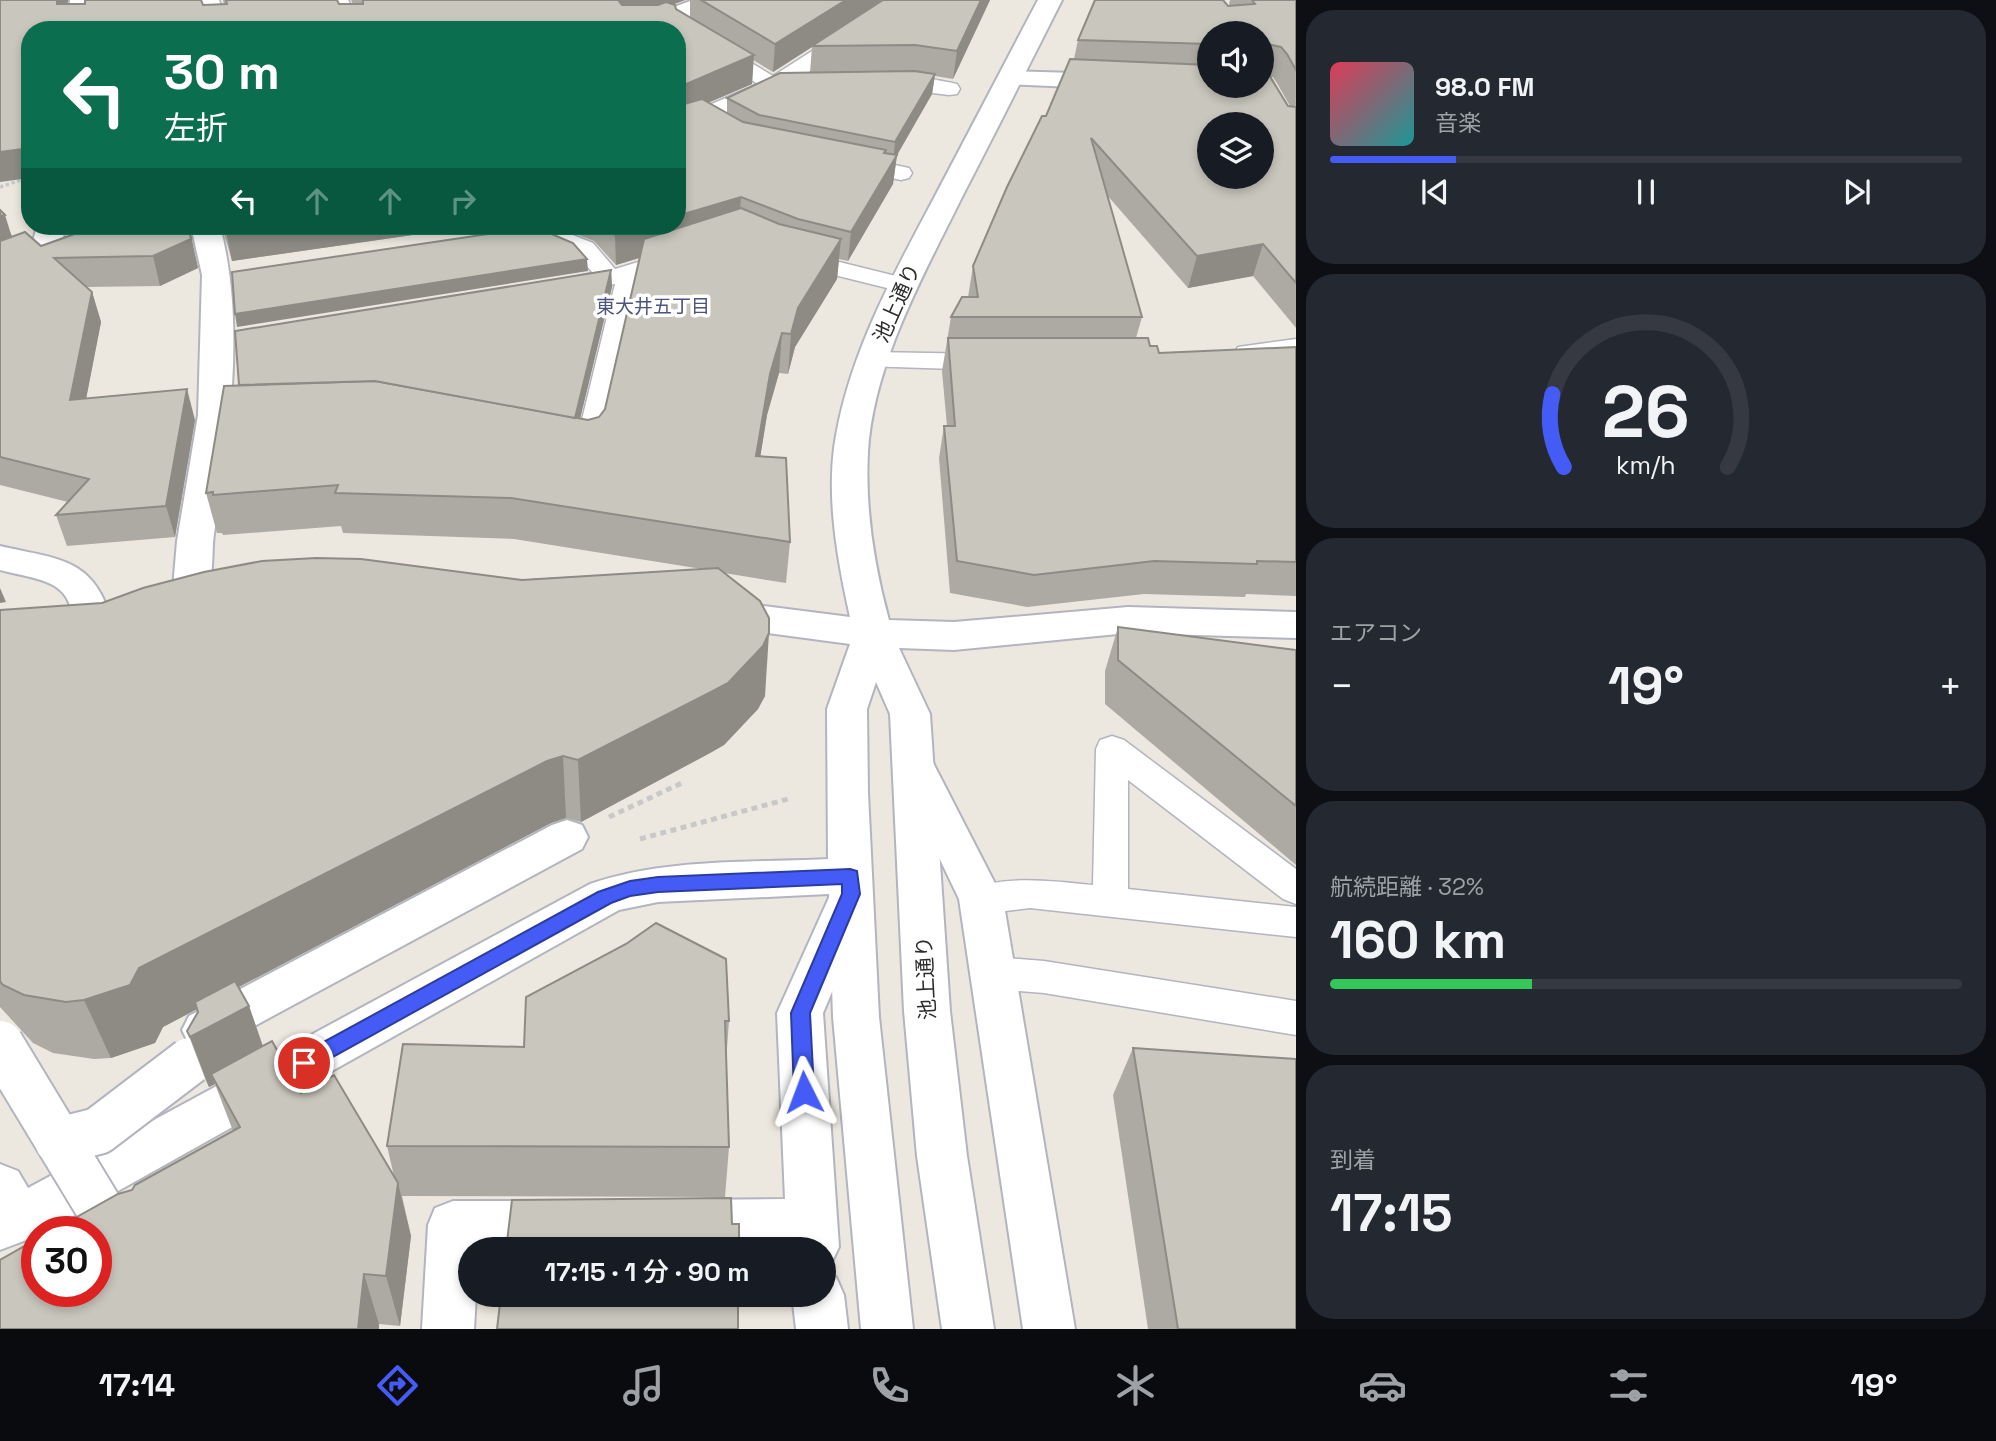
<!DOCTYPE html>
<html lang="ja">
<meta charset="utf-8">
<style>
body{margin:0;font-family:"Space Grotesk","Noto Sans JP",sans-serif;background:#242831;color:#f1f3f6;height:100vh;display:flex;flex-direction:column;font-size:26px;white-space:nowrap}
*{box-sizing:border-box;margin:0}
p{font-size:23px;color:#9ea1a6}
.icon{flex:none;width:38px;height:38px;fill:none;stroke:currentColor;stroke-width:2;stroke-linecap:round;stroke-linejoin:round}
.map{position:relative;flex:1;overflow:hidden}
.sheet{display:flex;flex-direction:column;gap:10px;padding:10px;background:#0d0f14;width:700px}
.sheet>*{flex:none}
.banner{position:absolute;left:21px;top:21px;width:665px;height:214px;border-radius:28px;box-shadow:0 4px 10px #0003;background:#0b6e4f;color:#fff;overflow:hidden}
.buttons{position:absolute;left:1197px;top:21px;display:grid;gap:14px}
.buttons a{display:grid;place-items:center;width:77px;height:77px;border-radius:50%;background:#171b24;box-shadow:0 4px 10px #0003;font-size:35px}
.speed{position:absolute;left:21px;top:1216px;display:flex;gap:14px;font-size:35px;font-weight:700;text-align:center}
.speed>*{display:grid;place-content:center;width:91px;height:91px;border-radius:50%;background:#171b24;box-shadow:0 4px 10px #0003;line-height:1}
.speed .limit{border:10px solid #d22;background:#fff;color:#111}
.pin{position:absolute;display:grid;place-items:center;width:60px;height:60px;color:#fff;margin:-30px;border:4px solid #fff;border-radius:50%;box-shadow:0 2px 7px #0007}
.me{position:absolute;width:77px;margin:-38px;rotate:357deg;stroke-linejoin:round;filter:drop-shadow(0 0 5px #0008)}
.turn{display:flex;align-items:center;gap:24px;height:147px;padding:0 28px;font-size:32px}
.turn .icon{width:91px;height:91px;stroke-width:2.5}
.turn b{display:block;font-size:49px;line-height:60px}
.lanes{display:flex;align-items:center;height:66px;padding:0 28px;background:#0003;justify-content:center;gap:35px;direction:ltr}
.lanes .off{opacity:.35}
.big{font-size:52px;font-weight:600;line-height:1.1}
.sheet .widget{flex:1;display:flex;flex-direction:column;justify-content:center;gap:10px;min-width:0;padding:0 24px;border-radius:28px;background:#242831}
.sheet .dial{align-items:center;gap:0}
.dial svg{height:182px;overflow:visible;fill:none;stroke:#363941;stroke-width:7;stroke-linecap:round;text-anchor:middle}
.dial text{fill:#f1f3f6;stroke:none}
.song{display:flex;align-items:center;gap:21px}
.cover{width:84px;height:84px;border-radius:10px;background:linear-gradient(135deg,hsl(350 70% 55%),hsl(180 70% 35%))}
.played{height:7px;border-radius:4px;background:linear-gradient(90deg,#445cf5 20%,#363941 20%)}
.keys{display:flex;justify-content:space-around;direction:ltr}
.heat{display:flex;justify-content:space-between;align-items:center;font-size:38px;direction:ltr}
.charge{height:10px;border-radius:5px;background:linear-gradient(90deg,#34c759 32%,#363941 0)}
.trip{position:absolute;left:458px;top:1237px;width:378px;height:70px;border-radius:35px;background:#171b24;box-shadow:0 4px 10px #0003;font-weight:600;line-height:70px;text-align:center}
.menu{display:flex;height:112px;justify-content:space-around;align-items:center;background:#090b0e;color:#9ea1a6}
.menu .icon{width:49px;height:49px}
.menu .current{color:#445cf5}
.menu b{font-size:32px;color:#f1f3f6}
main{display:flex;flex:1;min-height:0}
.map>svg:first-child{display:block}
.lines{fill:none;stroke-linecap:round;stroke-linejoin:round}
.lane-casing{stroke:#b2b4bf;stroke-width:3}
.street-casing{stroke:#b2b4bf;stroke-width:4}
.secondary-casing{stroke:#b2b4bf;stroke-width:4}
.path-far1{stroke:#c8c8c8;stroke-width:3.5;stroke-dasharray:3.5 2.5;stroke-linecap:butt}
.path{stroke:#c8c8c8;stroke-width:5;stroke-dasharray:6 4.5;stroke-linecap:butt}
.lane{fill:#fff;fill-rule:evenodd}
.street{fill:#fff;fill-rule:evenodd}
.secondary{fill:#fff;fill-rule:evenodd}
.street-bridge-casing{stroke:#b2b4bf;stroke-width:50;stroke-linecap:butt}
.street-bridge{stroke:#fff;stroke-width:46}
.wall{fill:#adaaa3;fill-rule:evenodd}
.shaded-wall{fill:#8d8b84}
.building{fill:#c9c6bd;stroke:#8d8b84;stroke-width:2;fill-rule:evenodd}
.route{fill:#445cf5;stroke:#2c3c9f;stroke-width:2}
.labels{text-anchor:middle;stroke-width:7;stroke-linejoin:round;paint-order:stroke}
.far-neighbourhood-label{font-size:19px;fill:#4d537c;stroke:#fff}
.street-label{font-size:21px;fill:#2c2c2c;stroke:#fff}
</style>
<main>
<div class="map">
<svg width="1296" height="1329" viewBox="0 0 1296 1329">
<rect width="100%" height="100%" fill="#ede8df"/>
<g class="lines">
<!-- lane casing -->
<g class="lane-casing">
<g id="lane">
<polygon points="199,0 219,0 230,30 210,30"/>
<polygon points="328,0 348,0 365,30 345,30"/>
<polygon points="892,0 916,0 800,78 813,79 816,84 813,89 778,90 715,120 677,133 677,119 758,84 709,54 706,50 709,46 723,46 773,76"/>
<path d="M892 76C914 76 935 79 957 84L960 89 957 94 949 95 884 87 881 82 884 77Z"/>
<polygon points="852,156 909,168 912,173 909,178 901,180 844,168 841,163 844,158"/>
<polygon points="525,226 550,226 593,243 615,269 678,250 687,252 690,257 687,262 642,276 603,449 599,455 589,458 570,454 566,448 570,442 577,440 615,284 569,292 560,290 557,285 560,280 593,273 575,253 527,233"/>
<polygon points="799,252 912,280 915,285 912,290 903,292 790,264 787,259 790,254"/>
<polygon points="1296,339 1296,355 1247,361 1238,359 1234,353 1238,347"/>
<polygon points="872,352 986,354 995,356 999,362 995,368 986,370 863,366 859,360 863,354"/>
<path d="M1112 736 1124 740 1296 869V904L1283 899 1128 780V889L1296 907V937L1030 908 981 914 968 909 963 899 968 889C1009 875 1051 881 1093 885L1096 749 1100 740Z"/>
<polygon points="993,957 1044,961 1296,1001 1296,1035 1044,993 993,989 980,984 975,973 980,962"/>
</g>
</g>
<!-- street casing -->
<g class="street-casing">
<g id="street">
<polygon points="1011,71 1209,77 1209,86 1222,86 1218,91 1209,93 1002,84 998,79 1002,74"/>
<path d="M191 226H220C246 326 229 433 214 534 211 555 215 579 204 597L191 601 178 597 173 588 177 541 198 415 202 275Z"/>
<path d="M0 546C55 559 93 556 111 619L105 628 92 632 79 628C73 619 72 607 66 597 55 578 20 576 0 570Z"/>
<polygon points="914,748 928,753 1003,899 1075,1329 1023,1329 959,899 894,764 900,753"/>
<polygon points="567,820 582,825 588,837 582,849 221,1044 205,1050 189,1044 182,1030 189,1016 552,825"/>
<polygon points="851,877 866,882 873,895 823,1013 839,1247 831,1264 824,1267 824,1250 680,1248 662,1241 655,1224 662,1207 680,1200 785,1199 777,1013 836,882"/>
<polygon points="453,1201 561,1201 579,1208 586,1225 579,1242 561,1249 471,1250 471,1295 476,1295 474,1329 422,1329 428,1225 435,1208"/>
<polygon points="824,1272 836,1277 844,1295 848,1329 796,1329 792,1295 824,1295"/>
</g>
</g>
<!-- secondary casing -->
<g class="secondary-casing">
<g id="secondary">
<polygon points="70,0 94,0 90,30 66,30"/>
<polygon points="693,0 728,0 725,5 658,30 622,30 625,25"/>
<path d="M1038 0H1062C1029 66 995 133 961 199 923 276 873 365 868 452 865 509 874 565 889 620L954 622 1128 607 1296 612V638L1128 633 954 650 899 648 930 714 950 1011 967 1156 994 1329H942L917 1156 904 1011 890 714 876 682 867 709 868 793 879 1017 913 1329H861L833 1017 829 894 658 902 619 910 45 1232H37V1236L0 1250V1164L18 1171 28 1188 590 884C666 858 748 863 828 859L827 709 850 644 716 626 703 622 697 613 703 604 716 600 850 617C838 563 827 503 834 448 847 358 892 277 934 198 969 132 1003 66 1038 0Z"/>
<polygon points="37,226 65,226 62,245 57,251 47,254 37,251 32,245"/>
</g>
</g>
<!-- path-far1 -->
<polyline class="path-far1" points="0,187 24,179"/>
<!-- path -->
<g class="path">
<polyline points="609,817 684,782"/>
<polyline points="640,839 788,799"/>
</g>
<!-- lane -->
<use href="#lane" class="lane"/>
<!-- street -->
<use href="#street" class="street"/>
<!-- secondary -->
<use href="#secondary" class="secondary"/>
<!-- street-bridge casing -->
<g class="street-bridge-casing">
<g id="street-bridge">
<polyline points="0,1044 109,1224"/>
<polyline points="58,1141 98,1131 190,1061"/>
</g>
</g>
<!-- street-bridge -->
<use href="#street-bridge" class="street-bridge"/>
</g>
<!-- wall -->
<g class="wall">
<path d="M0 0H68L67 4 203 5 224 4 223 0H337L339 4H353L351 0H685L673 4 676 9 690 17V0H990L953 79 935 76 932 94 897 155 893 184 848 261 839 259 837 279 795 347 788 374 779 373 767 415 760 456 790 542 786 583 724 573 765 696 758 709 724 745 710 753 581 822 566 818 551 823 238 987 249 1006 263 1046 301 1093 394 1176 387 1146 524 1047 729 1021 726 1062 729 1147 725 1197 402 1196 411 1236 400 1326 379 1324V1329H0L132 1190 233 1131 215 1084 209 1087 206 1081 187 1031 198 1012 197 1009 163 1027 155 1043 111 1058 94 1059 53 1053 33 1043 0 1007V610L702 569 514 539 343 533 341 526 223 535 222 533H217L206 493 239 385 611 270 612 287 580 419 588 420 599 417 605 409 640 258 616 265 594 241 556 226H677L30 30ZM812 47 810 72 727 98V113L708 103 752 84 753 60 773 72Z"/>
<path d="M1230 0H1296V328L1253 276 1188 288 1107 195 1142 317 1136 338 1159 353 1296 347V596L1246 594 1245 597 1144 594 1027 607 950 593 939 458 944 426H947L942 371 951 317 968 297 973 266 1074 59 1078 40 1230 6 1229 4ZM1209 33H1262V86H1209ZM1270 77H1273L1278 85 1290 106H1288Z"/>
<polygon points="0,210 12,236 41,246 188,227 198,268 160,286 86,287 92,292 101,322 86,399 195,420 175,537 67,546 56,515 68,502 0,485"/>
<polygon points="222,226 475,226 232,261"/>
<polygon points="1118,627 1296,650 1296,865 1105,704 1105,671"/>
<polygon points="1133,1048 1296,1329 1148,1329 1113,1095"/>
</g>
<!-- shaded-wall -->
<g class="shaded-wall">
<polygon points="57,0 68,0 64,30 57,4"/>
<polygon points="620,0 685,0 624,23 619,1"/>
<polygon points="846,0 887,0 812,46 812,47 773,72 775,44"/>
<polygon points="981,0 990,0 953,79 957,51"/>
<polygon points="754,55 752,84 677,116 677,88"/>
<polygon points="935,74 932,94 893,162 895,142"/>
<polygon points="30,148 30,178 0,182 0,152"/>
<polygon points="886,150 883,179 897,155 893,184 848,261 851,232"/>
<polygon points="741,197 739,227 616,265 615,235 647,226 677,226 677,216"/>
<polygon points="5,215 14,244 0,250 0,216"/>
<polygon points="188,226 189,226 198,268 160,286 153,256"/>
<polygon points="266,226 475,226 232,261 226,231"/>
<polygon points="841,239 837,279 795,347 788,374 791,334 798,308"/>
<polygon points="1263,244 1253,276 1188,288 1197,256"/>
<polygon points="587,259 588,271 237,327 235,314"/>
<polygon points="611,270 612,287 576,435 575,418"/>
<polygon points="92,292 101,322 80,430 70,400"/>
<polygon points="782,333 779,373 767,415 754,496 756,456 770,374"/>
<polygon points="187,389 195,420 175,537 166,506"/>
<polygon points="0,588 6,602 0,603"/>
<polygon points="769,633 765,696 758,709 724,745 710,753 581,822 578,760"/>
<polygon points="563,756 566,818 551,823 163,1027 155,1043 111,1058 84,1000 139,968 547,761"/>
<polygon points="249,1006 266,1056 211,1074 215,1084 209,1087 190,1037"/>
<polygon points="398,1183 411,1236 400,1326 386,1276"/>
<polygon points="364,1274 379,1324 379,1329 358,1329"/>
</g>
<!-- building -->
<g class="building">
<polygon points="0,0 57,0 57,4 85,4 85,0 201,0 203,5 227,4 226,0 337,0 339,4 363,4 363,0 620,0 619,1 622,5 658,5 666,2 675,5 676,9 754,55 677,88 677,30 30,30 30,148 0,152"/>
<polygon points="701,0 846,0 775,44"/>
<polygon points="883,0 981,0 957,51 915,45 812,46"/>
<polygon points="1095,0 1223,0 1228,6 1255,4 1252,0 1296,0 1296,70 1287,54 1281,47 1271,45 1268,53 1262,53 1262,33 1209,33 1209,44 1078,40"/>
<path d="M1070 59 1209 65V86H1262V65H1263L1288 106 1296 107V283L1263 244 1197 256 1091 138 1142 317H951L962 297H978L973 266 1007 187 1042 116H1046ZM1209 124H1262V177H1209Z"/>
<polygon points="914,71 935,74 895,142 759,115 727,98 780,73"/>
<polygon points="702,99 743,122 886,150 884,153 897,155 851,232 798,219 741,197 677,216 677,106"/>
<polygon points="741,208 779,224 841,239 798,308 791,334 782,333 770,374 756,456 786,458 790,542 511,498 335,493 338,485 213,495 213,492 206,493 224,386 375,381 588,420 599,417 605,409 644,239"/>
<polygon points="0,210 5,215 0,216"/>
<polygon points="97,226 188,226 191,239 153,256 54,258 92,292 70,400 187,389 166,506 56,515 89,479 0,457 0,241 25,232 41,246"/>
<polygon points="224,226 266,226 226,231"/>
<polygon points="607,226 647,226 615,235"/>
<polygon points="535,227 573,243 587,259 235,314 232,272"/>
<polygon points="611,270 575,418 375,381 239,385 235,331"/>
<polygon points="948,338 1148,338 1150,346 1157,346 1159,353 1296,347 1296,562 1257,561 1257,564 1154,561 1034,575 957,561 944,426 955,426"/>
<polygon points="316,558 361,559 522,580 718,568 760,601 769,618 769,633 763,646 728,683 713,691 578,760 563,756 547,761 139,968 130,985 84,1000 66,1002 24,995 3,985 0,981 0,610 102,603 143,588 204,572 262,561"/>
<polygon points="1118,627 1296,650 1296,806 1118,660"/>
<polygon points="656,923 726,959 729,1021 725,1021 729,1147 387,1146 403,1044 524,1047 526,997 626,944"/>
<polygon points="235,981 249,1006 190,1037 187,1031 198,1012 195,1002"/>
<polygon points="272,1041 301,1093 334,1075 398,1183 386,1276 364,1274 358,1329 0,1329 0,1260 37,1239 37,1292 96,1292 96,1232 50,1232 118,1194 132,1190 135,1185 240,1127 211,1074"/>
<polygon points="1133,1048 1296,1059 1296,1329 1178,1329"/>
<polygon points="731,1198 732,1224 739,1224 739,1250 506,1250 512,1200"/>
<polygon points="501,1295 738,1295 738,1329 497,1329"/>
</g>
<!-- route -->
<polygon class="route" points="850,869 857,871 860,894 810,1013 814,1092 811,1098 804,1101 797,1098 794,1092 791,1013 842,894 842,884 658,892 630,896 611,903 311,1069 304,1071 298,1069 295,1063 298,1056 598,892 630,881 658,877"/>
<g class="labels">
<!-- far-neighbourhood labels -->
<g class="far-neighbourhood-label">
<text x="653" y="313">東大井五丁目</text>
</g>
<!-- street labels -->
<g class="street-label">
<text transform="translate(897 303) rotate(-66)" y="7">池上通り</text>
<text transform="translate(926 978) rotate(-93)" y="7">池上通り</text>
</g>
</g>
</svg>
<div class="buttons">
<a><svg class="icon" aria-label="sound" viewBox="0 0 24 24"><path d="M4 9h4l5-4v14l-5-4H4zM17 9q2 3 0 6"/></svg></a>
<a><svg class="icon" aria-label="layers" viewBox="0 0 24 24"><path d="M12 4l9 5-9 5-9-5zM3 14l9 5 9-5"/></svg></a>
</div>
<div class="speed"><div class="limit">30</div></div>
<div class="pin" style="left:304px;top:1063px;background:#d93025"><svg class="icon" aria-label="arrive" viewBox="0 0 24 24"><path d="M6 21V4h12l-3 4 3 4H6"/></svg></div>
<svg class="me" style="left:804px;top:1092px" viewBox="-20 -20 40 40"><path d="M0-17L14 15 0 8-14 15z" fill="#445cf5" stroke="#fff" stroke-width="4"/></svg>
<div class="trip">17:15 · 1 分 · 90 m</div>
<div class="banner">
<div class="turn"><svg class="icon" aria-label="left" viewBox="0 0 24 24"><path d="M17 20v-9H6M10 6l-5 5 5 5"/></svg><div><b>30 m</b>左折</div></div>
<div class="lanes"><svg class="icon" aria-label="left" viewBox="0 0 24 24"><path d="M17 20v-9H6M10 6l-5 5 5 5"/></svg><svg class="icon off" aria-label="ahead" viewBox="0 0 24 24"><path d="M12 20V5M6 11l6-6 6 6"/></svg><svg class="icon off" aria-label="ahead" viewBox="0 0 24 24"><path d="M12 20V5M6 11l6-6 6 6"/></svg><svg class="icon off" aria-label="right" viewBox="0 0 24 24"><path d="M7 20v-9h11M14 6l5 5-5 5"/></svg></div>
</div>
</div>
<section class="sheet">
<div class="widget">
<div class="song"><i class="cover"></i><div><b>98.0 FM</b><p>音楽</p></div></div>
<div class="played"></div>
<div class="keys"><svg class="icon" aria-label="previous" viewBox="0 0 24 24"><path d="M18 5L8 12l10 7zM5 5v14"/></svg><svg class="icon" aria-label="pause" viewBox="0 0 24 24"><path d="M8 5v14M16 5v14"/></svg><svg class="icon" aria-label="next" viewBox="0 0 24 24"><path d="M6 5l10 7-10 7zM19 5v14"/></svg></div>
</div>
<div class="widget dial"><svg viewBox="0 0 100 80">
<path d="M14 69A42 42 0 1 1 86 69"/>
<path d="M14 69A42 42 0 0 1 9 37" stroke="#445cf5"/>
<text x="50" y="56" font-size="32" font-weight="700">26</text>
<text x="50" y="72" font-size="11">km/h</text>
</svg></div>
<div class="widget"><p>エアコン</p>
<div class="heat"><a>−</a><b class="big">19°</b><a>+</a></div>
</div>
<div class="widget"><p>航続距離 · 32%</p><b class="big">160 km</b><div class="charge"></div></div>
<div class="widget"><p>到着</p><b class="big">17:15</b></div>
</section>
</main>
<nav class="menu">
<b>17:14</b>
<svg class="icon current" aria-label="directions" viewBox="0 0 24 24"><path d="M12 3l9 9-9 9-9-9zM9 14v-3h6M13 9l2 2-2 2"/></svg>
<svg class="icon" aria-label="music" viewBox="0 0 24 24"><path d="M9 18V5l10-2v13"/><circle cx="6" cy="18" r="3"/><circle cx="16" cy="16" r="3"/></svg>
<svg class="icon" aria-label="phone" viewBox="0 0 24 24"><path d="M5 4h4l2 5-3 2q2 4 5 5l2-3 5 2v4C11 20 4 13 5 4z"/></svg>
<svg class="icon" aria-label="climate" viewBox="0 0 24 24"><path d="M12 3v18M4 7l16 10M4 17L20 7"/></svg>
<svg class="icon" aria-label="car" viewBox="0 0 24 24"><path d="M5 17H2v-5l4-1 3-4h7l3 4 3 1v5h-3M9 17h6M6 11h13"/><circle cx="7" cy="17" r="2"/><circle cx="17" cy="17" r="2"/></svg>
<svg class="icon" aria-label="filters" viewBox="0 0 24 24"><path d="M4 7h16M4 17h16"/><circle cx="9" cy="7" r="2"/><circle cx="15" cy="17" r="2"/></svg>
<b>19°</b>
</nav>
